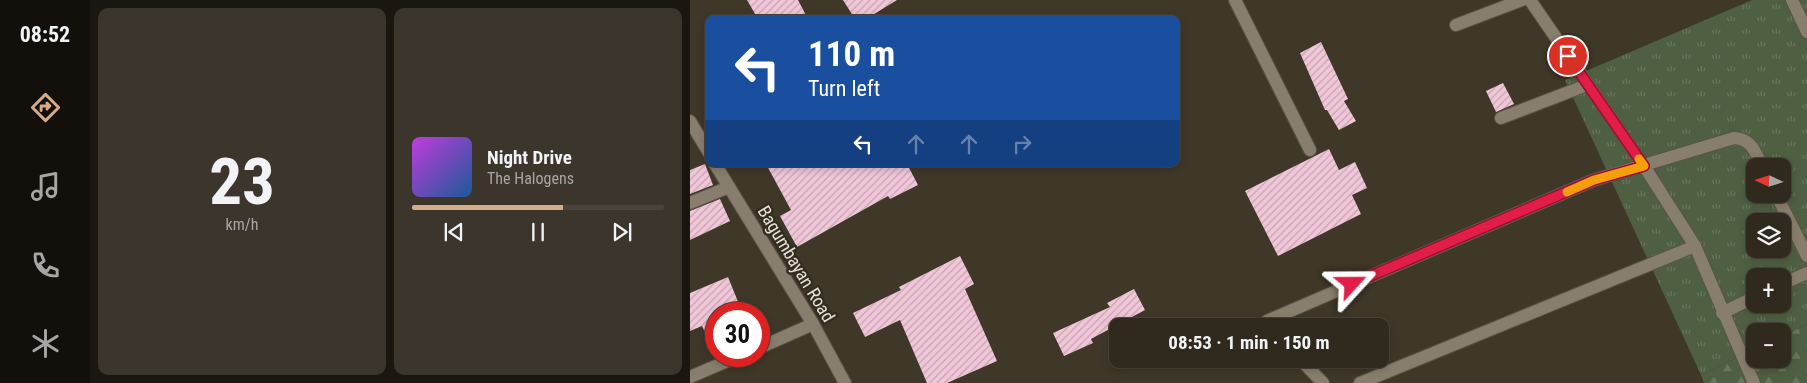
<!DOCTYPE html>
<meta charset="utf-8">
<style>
body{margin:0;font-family:"Roboto Condensed",sans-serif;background:#3b352b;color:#f1f3f6;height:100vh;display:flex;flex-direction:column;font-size:19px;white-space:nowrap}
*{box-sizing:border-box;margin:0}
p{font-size:16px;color:#a7a6a4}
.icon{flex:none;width:28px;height:28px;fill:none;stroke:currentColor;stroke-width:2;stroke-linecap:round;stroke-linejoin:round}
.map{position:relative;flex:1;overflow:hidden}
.side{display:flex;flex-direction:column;gap:8px;padding:8px;background:#1a1710;width:600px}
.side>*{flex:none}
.hud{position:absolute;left:15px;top:15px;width:475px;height:152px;border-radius:10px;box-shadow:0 2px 8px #0003,0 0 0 1px #4a453c;background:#1a4fa0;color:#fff;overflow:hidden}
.needle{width:32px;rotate:274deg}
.controls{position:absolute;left:1056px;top:158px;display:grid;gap:10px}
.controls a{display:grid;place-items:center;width:45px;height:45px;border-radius:10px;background:#2f291e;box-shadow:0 2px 8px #0003,0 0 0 1px #4a453c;font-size:25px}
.speed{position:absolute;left:15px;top:302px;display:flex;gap:10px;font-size:25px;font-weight:700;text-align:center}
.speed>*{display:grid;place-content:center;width:65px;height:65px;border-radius:50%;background:#2f291e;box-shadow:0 2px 8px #0003,0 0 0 1px #4a453c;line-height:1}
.speed .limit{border:8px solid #d22;background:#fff;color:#111}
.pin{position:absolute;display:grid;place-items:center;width:42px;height:42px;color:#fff;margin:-21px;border:2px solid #fff;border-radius:50%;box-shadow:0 1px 5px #0007}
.me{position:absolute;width:55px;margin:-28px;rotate:66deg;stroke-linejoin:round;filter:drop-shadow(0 0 4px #0008)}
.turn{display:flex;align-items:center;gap:18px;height:105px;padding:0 20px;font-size:22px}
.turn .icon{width:65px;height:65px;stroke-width:2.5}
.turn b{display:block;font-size:35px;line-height:42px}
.lanes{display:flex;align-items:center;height:48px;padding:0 20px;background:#0003;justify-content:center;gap:25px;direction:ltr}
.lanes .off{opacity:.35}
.side .widget{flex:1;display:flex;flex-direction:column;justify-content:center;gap:8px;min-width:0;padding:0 18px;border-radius:10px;background:#3b352b}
.side .dial{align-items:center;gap:0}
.dial b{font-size:65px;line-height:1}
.song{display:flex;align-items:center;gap:15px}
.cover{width:60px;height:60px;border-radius:8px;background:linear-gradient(135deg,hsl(290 70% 55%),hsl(210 70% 35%))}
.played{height:5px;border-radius:2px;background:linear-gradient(90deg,#d6ab8b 60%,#4a453c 60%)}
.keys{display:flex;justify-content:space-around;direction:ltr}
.side .tiles{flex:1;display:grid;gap:8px;grid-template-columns:repeat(2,1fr)}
.trip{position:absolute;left:419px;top:318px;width:280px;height:50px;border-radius:10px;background:#2f291e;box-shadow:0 2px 8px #0003,0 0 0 1px #4a453c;font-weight:700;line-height:50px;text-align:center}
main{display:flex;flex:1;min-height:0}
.tabs{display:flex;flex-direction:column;width:90px;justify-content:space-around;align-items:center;background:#13100c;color:#a7a6a4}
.tabs .icon{width:35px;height:35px}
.tabs .active{color:#d6ab8b}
.tabs b{font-size:22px;color:#f1f3f6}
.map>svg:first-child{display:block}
.grass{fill:url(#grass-tufts);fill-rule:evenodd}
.forest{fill:url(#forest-firs)}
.building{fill:url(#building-hatch)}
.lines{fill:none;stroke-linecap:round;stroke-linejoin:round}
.minor-casing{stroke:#5b5448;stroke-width:14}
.minor{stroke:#887e6e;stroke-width:12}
.route-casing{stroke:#92132f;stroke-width:12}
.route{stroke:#e11d48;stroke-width:9}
.slow{stroke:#f59e0b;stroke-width:9}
.labels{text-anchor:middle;stroke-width:5;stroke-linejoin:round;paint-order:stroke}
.street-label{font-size:18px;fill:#e5e0d7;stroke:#342d1f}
</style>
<main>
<nav class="tabs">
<b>08:52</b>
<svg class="icon active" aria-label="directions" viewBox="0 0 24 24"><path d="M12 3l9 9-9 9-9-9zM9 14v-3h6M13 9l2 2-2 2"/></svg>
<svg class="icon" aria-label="music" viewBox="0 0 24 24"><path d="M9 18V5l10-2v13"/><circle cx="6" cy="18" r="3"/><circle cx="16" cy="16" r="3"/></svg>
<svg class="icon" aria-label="phone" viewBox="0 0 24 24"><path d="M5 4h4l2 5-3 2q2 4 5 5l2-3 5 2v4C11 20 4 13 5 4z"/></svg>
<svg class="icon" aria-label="climate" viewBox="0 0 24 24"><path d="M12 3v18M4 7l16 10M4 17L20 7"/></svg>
</nav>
<section class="side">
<div class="tiles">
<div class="widget dial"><b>23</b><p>km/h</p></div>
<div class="widget">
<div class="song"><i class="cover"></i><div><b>Night Drive</b><p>The Halogens</p></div></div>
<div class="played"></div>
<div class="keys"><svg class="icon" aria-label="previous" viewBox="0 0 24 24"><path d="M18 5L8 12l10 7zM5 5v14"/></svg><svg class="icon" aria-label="pause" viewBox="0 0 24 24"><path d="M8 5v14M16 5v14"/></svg><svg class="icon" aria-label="next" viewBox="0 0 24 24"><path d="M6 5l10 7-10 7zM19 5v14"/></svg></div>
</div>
</div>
</section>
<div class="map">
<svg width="1117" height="383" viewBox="0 0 1117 383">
<defs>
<pattern id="grass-tufts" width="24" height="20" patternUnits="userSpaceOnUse" patternTransform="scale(1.25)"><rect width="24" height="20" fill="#4e5f42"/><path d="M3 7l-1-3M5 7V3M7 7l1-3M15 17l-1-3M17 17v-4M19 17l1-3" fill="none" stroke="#67765d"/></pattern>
<pattern id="forest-firs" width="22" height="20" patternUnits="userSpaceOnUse" patternTransform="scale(1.25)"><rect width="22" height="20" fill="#4e5f42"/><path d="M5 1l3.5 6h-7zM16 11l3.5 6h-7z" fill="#67765d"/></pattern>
<pattern id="building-hatch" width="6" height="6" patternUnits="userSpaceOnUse" patternTransform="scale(1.25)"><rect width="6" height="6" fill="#f0c6d8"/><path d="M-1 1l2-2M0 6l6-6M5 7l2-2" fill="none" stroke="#c5a5b2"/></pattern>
</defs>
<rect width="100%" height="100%" fill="#3f3728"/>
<!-- grass -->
<path class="grass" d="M1062 0H1117V324L1093 336 1092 331H1065V349L1011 375 875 80ZM1065 166H1092V194H1065ZM1065 221H1092V249H1065ZM1065 276H1092V304H1065Z"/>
<!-- forest -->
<polygon class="forest" points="1117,324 1117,383 1014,383 1011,375 1065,349 1065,359 1092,359 1093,336"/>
<!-- building -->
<g class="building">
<polygon points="57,0 108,0 118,19 68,19"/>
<polygon points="153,0 207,0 176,19 165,19"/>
<polygon points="631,42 658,99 654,101 666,121 649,130 637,110 635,110 610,53"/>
<polygon points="813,83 824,104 806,112 796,91"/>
<polygon points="639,149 649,170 665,162 677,188 662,195 671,214 588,256 555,191"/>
<polygon points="15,164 23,185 0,194 0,170"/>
<polygon points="76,164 217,164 228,185 200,199 198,196 107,247 90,216 101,210"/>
<polygon points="30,199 40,221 0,240 0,211"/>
<polygon points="270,256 284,284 275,289 307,361 257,383 237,383 210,320 175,337 163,313 211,290 209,287"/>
<polygon points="38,277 53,314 26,314 26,354 12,326 0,331 0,293"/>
<polygon points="444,289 455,310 401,339 403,343 374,356 363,333 420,307 417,303"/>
</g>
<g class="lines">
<!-- minor casing -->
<g class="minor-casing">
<g id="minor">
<polyline points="545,0 620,150"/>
<polyline points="840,0 954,166 1005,246 1064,383"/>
<polyline points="1102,0 1117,32"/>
<polyline points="766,25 832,0"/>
<polyline points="811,118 897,85"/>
<polyline points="0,121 19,153"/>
<polyline points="25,164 123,324 155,383"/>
<polyline points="1086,194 1117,256"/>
<polyline points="0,203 39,187"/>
<polyline points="1092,284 1117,273"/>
<polyline points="1032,313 1065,297"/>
<path d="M582 326 577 321 904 180 1044 138C1062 139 1065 152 1072 166"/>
<polyline points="69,348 123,324"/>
<polyline points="610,359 633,383"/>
<polyline points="0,377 49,356"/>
<polyline points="670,383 1005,246"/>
</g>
</g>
<!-- minor -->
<use href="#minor" class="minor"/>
</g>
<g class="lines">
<!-- route casing -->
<g class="route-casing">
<polyline id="route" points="662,284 904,180 954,166 878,56"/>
</g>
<!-- route -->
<use href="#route" class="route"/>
<!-- slow -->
<polyline class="slow" points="877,192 904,180 954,166 949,159"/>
</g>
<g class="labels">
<!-- street labels -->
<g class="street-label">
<text transform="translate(106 264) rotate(59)" y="6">Bagumbayan Road</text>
</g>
</g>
</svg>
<div class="controls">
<a><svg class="needle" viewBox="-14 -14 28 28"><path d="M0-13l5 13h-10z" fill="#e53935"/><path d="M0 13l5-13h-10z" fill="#a7a6a4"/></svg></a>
<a><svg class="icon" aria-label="layers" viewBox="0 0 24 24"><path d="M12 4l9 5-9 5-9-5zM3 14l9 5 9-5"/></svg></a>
<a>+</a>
<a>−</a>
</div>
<div class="speed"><div class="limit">30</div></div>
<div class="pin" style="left:878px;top:56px;background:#d93025"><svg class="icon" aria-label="arrive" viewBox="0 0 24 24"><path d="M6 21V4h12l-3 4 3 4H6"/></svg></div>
<svg class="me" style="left:662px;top:284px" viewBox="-20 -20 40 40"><path d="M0-17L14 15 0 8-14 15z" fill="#e11d48" stroke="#fff" stroke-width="4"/></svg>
<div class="trip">08:53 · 1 min · 150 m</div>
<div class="hud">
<div class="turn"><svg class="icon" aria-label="left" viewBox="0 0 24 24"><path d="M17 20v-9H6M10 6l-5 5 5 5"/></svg><div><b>110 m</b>Turn left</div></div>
<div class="lanes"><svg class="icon" aria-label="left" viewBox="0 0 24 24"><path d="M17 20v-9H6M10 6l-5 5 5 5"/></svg><svg class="icon off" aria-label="ahead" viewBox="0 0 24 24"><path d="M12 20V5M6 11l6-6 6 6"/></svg><svg class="icon off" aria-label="ahead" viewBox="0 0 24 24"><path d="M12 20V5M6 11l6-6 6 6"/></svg><svg class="icon off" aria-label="right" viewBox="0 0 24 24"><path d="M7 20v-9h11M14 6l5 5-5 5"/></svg></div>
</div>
</div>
</main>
